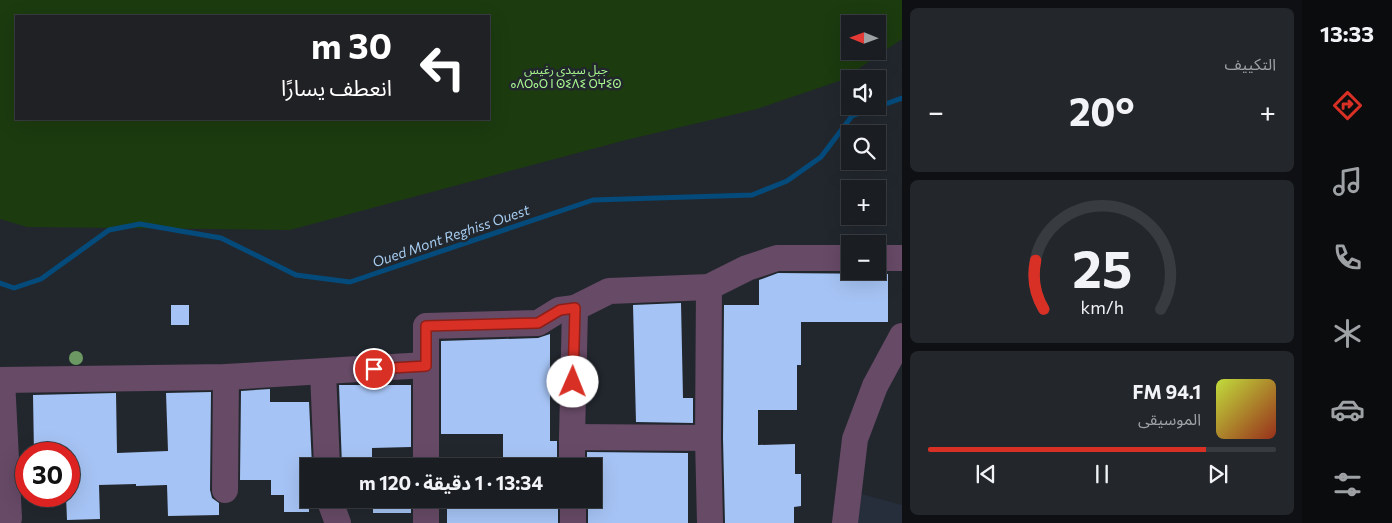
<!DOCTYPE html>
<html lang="ar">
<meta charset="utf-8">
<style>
body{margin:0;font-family:Commissioner,"Noto Sans Arabic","Noto Sans Tifinagh",sans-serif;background:#23262a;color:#f1f3f6;direction:rtl;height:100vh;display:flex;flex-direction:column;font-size:19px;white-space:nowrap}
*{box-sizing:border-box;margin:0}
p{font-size:16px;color:#9fa2a5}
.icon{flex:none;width:28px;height:28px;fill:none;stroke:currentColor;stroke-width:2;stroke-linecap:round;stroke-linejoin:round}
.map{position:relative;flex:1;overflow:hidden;direction:ltr}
.side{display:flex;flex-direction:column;gap:8px;padding:8px;background:#0e1013;width:400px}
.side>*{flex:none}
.top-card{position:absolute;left:15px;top:15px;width:475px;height:105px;border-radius:0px;box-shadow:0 5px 20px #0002,0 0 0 1px #383b40;direction:rtl;background:#202124;color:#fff;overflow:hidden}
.needle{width:32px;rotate:271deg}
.fabs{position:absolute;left:841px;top:15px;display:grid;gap:10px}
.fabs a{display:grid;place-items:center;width:45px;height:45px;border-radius:0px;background:#1a1d22;box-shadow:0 5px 20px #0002,0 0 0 1px #383b40;font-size:25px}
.speed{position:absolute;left:15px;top:442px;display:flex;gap:10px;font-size:25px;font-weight:700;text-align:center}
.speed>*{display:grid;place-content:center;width:65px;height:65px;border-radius:50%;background:#1a1d22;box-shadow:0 5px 20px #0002,0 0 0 1px #383b40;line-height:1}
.speed .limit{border:8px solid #d22;background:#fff;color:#111}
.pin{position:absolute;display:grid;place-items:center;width:42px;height:42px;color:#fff;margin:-21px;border:2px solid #fff;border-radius:50%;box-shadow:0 1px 5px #0007}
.me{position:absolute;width:55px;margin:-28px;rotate:1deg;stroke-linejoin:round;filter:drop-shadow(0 0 4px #0008)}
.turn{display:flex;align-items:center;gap:18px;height:105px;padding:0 15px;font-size:22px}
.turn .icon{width:65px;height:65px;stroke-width:2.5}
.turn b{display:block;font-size:35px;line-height:42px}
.big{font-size:38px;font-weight:700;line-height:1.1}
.side .tile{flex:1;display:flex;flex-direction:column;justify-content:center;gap:8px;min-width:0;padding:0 18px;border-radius:8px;background:#23262a}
.side .dial{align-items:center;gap:0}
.dial svg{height:130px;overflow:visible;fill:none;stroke:#383b40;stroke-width:7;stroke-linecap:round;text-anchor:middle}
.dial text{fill:#f1f3f6;stroke:none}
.song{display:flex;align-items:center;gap:15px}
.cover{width:60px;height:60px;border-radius:8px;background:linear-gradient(135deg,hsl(70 70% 55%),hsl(10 70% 35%))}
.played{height:5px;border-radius:2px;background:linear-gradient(90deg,#d93025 80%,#383b40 80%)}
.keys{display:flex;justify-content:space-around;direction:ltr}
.heat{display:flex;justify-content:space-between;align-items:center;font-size:28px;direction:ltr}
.trip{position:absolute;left:300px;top:458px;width:302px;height:50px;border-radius:0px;background:#1a1d22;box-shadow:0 5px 20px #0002,0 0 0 1px #383b40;font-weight:700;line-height:50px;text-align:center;direction:rtl}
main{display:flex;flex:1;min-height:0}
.menu{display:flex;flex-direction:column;width:90px;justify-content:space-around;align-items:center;background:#0a0c0e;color:#9fa2a5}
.menu .icon{width:35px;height:35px}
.menu .active{color:#d93025}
.menu b{font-size:22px;color:#f1f3f6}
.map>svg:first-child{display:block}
.built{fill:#262e3b}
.green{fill:#1c3b0f;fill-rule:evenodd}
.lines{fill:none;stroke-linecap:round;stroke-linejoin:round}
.stream{stroke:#044b7b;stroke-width:5}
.building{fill:#a5c3f4}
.minor{stroke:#674a66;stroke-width:26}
.tree{fill:#6c9963}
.route-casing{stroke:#8d1f18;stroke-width:12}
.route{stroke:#d93025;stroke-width:9}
.labels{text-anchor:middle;stroke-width:5;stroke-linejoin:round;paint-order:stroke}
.park-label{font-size:12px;fill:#a9f78e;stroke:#22272e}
.water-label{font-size:14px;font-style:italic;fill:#a6cbee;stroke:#22272e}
</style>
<main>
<nav class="menu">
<b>13:33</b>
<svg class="icon active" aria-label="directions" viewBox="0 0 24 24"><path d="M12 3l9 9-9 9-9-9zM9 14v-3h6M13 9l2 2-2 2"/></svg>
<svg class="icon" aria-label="music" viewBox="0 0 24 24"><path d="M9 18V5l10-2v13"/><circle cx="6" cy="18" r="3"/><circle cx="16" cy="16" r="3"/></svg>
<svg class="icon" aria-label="phone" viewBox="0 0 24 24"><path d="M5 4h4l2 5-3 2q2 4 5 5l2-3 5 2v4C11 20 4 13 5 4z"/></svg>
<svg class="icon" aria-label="climate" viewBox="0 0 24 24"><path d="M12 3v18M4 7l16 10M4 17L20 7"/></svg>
<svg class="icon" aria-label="car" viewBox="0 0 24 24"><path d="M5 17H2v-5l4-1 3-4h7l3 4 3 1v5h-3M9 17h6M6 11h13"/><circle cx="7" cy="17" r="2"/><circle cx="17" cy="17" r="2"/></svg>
<svg class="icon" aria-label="filters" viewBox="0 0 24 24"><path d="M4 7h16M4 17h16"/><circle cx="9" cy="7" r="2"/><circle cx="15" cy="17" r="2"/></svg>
</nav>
<section class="side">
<div class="tile"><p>التكييف</p>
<div class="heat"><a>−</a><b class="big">20°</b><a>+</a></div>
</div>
<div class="tile dial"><svg viewBox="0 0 100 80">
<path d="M14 69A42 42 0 1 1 86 69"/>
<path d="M14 69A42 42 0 0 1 9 39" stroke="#d93025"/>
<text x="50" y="56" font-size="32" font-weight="700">25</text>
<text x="50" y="72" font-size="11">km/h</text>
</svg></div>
<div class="tile">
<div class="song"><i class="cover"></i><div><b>94.1 FM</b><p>الموسيقى</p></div></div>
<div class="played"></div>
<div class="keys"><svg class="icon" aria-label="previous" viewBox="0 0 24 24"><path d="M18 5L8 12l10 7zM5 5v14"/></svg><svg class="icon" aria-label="pause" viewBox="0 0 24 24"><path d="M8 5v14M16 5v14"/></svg><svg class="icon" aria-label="next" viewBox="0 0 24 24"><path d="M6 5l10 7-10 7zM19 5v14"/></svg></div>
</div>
</section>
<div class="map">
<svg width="902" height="523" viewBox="0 0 902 523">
<rect width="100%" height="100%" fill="#22272e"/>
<!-- built -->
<polygon class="built" points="858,493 902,505 902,523 856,523"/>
<!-- green -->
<path class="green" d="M0 0H902V39L842 80 757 109 626 140 290 230 27 227 0 219ZM16 16H489V119H16ZM850 24H878V51H850Z"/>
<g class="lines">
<!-- stream -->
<polyline class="stream" points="0,283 14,288 41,279 109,230 140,224 221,238 296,275 350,282 593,200 752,195 787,181 821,157 852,116 902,98"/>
</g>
<!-- building -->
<g class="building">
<polygon points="778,273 888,274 888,322 801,322 801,365 797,365 797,410 758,410 758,445 795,444 795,474 801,474 801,506 794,507 794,523 725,523 723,438 724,305 759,305 759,280"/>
<polygon points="681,303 683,398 693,398 693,423 636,422 633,305"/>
<rect x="171" y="305" width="18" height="20"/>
<polygon points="550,334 550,441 557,441 557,466 503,466 503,434 441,434 441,341 538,338"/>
<polygon points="339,385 411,385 411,447 372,448 372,466 342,466"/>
<polygon points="270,389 270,402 309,402 312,466 309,466 309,512 284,512 284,495 271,495 271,480 240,480 241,391"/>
<polygon points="211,392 210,490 212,498 219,503 219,515 168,516 167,485 136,486 136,484 99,485 100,519 67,520 66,496 69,496 69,454 34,454 33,395 116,393 117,453 168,451 166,393"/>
<polygon points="587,452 688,453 688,523 588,523 588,499 594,499 594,466 587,466"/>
<rect x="373" y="499" width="38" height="14"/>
<rect x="447" y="499" width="111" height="24"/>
</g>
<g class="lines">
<!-- minor -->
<g class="minor">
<polyline points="878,258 902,258"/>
<polyline points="709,287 708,438 710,523"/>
<polyline points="323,372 327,466"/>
<polyline points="0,380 226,377 426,365"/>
<polyline points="2,380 9,518"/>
<polyline points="572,437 575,308 609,291 709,287 747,268 777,258 850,258"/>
<polyline points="426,466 426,326 538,323 559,310 575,308"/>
<polyline points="572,466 572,437 708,438"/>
<polyline points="225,490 226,377"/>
<polyline points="329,499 338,523"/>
<polyline points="426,499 426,523"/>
<polyline points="573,499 573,523"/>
<polyline points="845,523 855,439 875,386 902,336"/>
</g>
</g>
<!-- trees -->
<circle class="tree" cx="76" cy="358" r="7"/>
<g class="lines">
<!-- route casing -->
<g class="route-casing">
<polyline id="route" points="374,369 426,366 426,326 538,323 560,310 575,308 573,382"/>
</g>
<!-- route -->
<use href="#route" class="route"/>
</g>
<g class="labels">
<!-- park labels -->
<g class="park-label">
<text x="566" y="74">جبل سيدي رغيس<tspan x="566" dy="14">ⴰⴷⵔⴰⵔ ⵏ ⵙⵉⴷⵉ ⵔⵖⵉⵙ</tspan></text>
</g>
<!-- water labels -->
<g class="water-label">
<text transform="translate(451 236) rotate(-19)" y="5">Oued Mont Reghiss Ouest</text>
</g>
</g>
</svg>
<div class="fabs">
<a><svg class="needle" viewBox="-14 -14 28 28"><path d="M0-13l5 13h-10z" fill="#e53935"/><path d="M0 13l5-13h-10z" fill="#9fa2a5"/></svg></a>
<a><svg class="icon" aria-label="sound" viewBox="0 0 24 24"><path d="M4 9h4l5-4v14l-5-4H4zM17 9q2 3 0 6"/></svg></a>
<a><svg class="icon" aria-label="search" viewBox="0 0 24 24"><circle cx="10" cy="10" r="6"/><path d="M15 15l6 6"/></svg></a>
<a>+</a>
<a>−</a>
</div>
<div class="speed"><div class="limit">30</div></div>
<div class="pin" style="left:374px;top:369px;background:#d93025"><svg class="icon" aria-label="arrive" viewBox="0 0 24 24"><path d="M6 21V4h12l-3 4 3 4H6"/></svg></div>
<svg class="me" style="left:573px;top:382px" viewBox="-20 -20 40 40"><circle r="19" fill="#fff"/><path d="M0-13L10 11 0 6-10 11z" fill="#d93025"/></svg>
<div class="trip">13:34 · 1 دقيقة · 120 m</div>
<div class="top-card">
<div class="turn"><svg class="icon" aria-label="left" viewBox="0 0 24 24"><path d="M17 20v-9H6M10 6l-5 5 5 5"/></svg><div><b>30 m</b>انعطف يسارًا</div></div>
</div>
</div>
</main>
